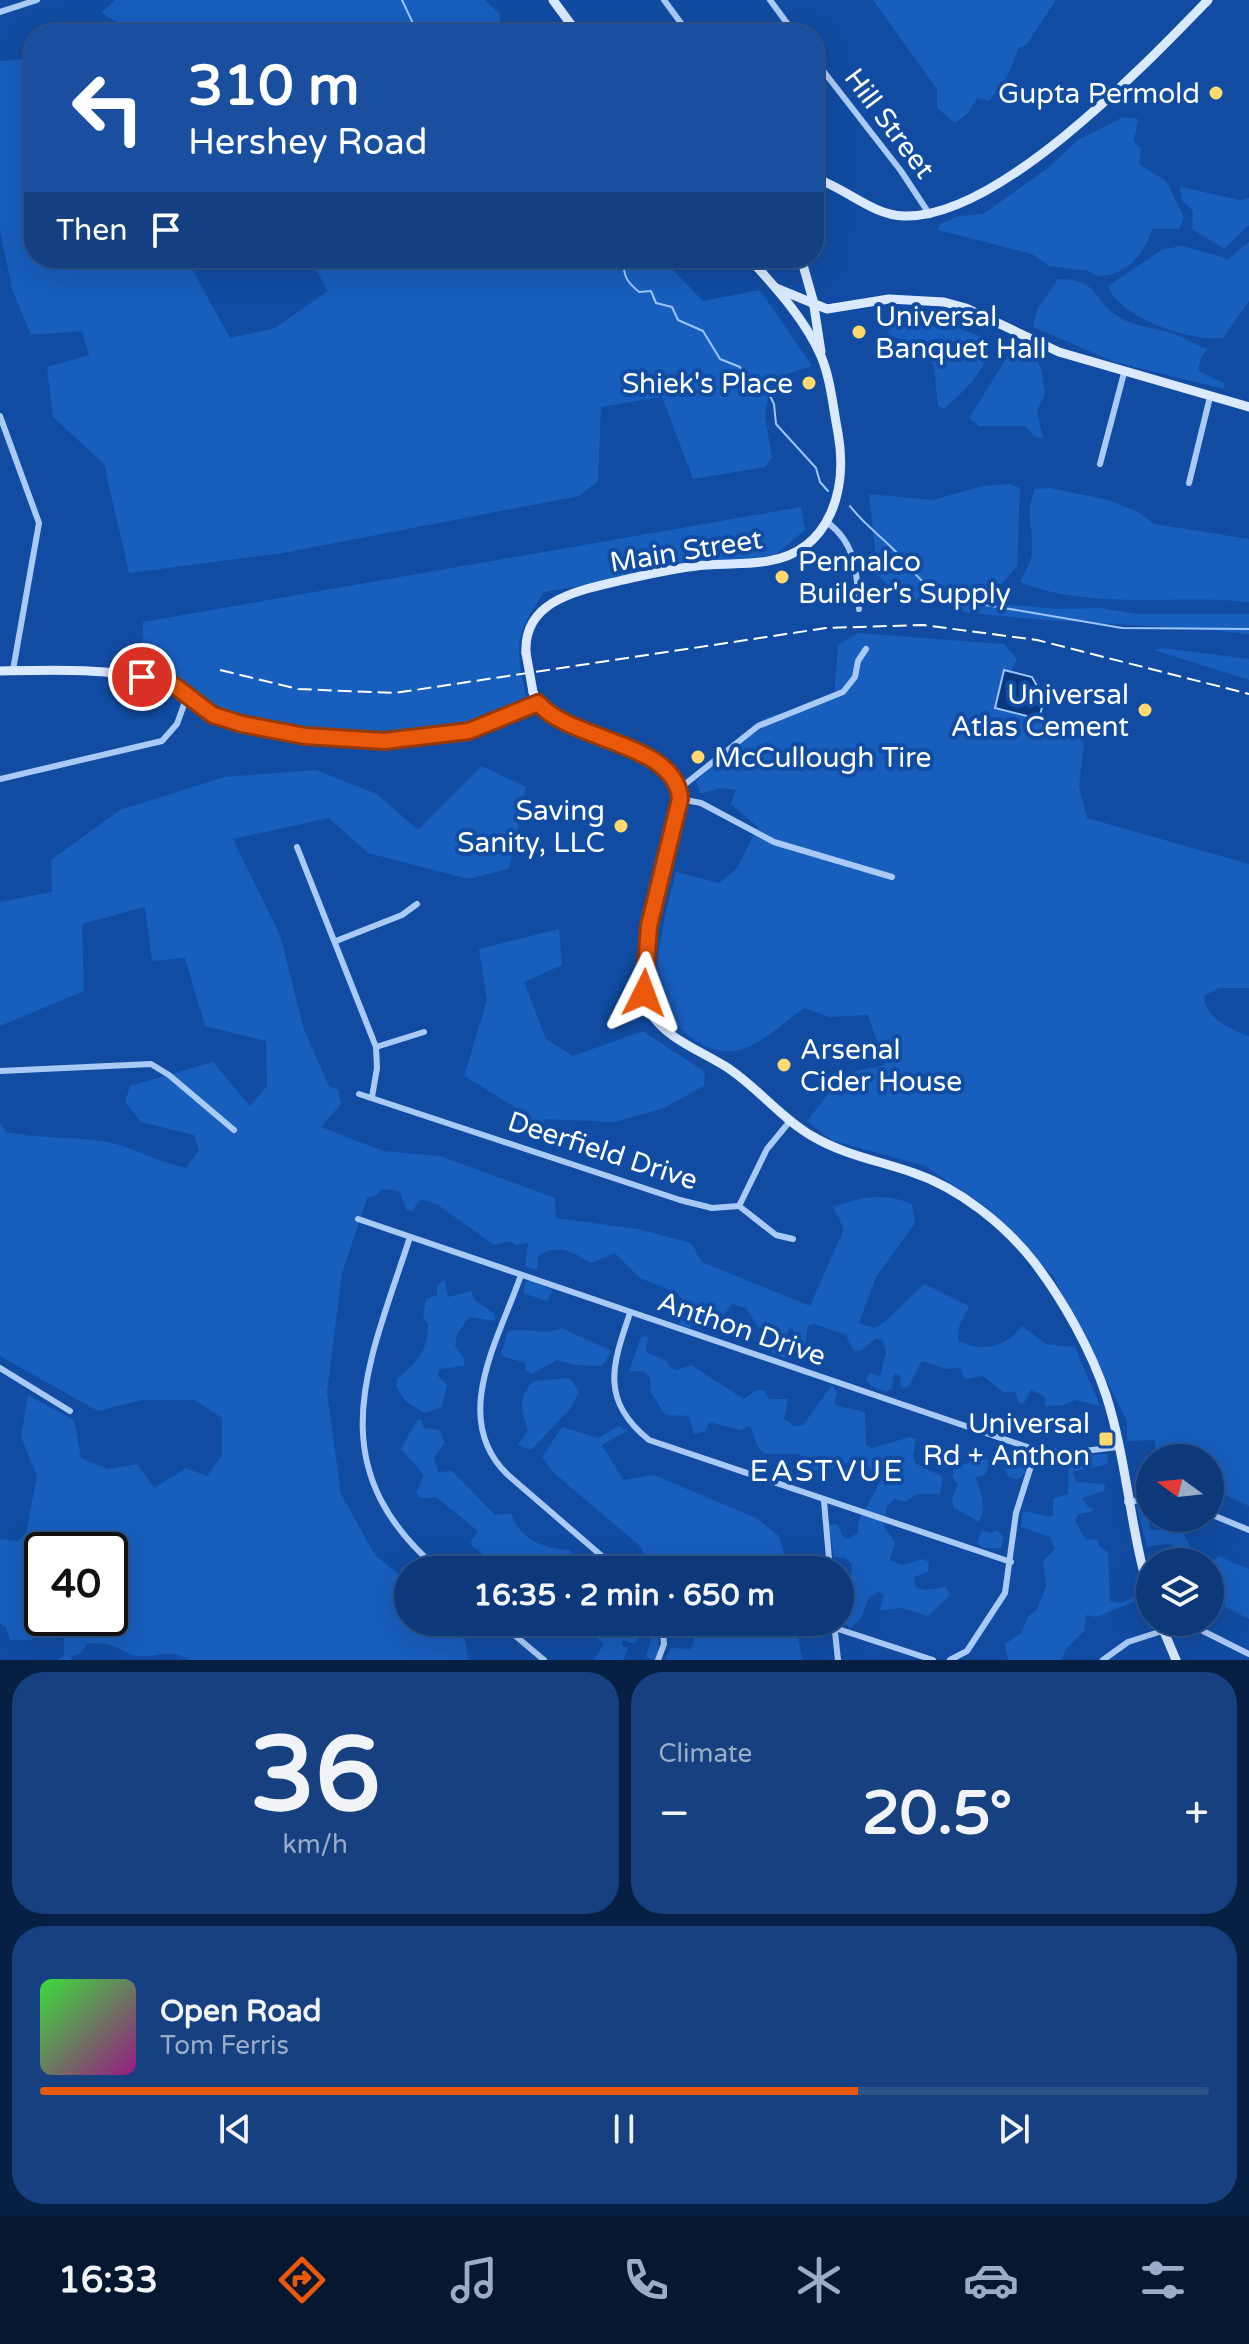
<!DOCTYPE html>
<meta charset="utf-8">
<style>
body{margin:0;font-family:"Varela Round",sans-serif;background:#16407f;color:#f1f3f6;height:100vh;display:flex;flex-direction:column;font-size:30px;white-space:nowrap}
*{box-sizing:border-box;margin:0}
p{font-size:26px;color:#9aacc7}
.icon{flex:none;width:44px;height:44px;fill:none;stroke:currentColor;stroke-width:2;stroke-linecap:round;stroke-linejoin:round}
.map{position:relative;height:1660px;overflow:hidden}
.side{display:flex;flex-direction:column;gap:12px;padding:12px;background:#071f43;flex:1}
.side>*{flex:none}
.guide{position:absolute;left:24px;top:24px;width:800px;height:244px;border-radius:32px;box-shadow:0 8px 32px #0002,0 0 0 2px #2d538b;background:#1a4fa0;color:#fff;overflow:hidden}
.needle{width:52px;rotate:285deg}
.controls{position:absolute;left:1136px;top:1444px;display:grid;gap:16px}
.controls a{display:grid;place-items:center;width:88px;height:88px;border-radius:50%;background:#0d397a;box-shadow:0 8px 32px #0002,0 0 0 2px #2d538b;font-size:40px}
.speed{position:absolute;left:24px;top:1532px;display:flex;gap:16px;font-size:40px;font-weight:700;text-align:center}
.speed>*{display:grid;place-content:center;width:104px;height:104px;border-radius:50%;background:#0d397a;box-shadow:0 8px 32px #0002,0 0 0 2px #2d538b;line-height:1}
.speed .limit{border:4px solid #111;border-radius:12px;background:#fff;color:#111}
.pin{position:absolute;display:grid;place-items:center;width:68px;height:68px;color:#fff;margin:-34px;border:4px solid #fff;border-radius:50%;box-shadow:0 2px 8px #0007}
.me{position:absolute;width:88px;margin:-44px;rotate:3deg;stroke-linejoin:round;filter:drop-shadow(0 0 6px #0008)}
.turn{display:flex;align-items:center;gap:28px;height:168px;padding:0 32px;font-size:36px}
.turn .icon{width:104px;height:104px;stroke-width:2.5}
.turn b{display:block;font-size:56px;line-height:68px}
.then{display:flex;align-items:center;height:76px;padding:0 32px;background:#0003;gap:16px;font-size:30px}
.big{font-size:60px;font-weight:700;line-height:1.1}
.side .widget{flex:1;display:flex;flex-direction:column;justify-content:center;gap:12px;min-width:0;padding:0 28px;border-radius:32px;background:#16407f}
.side .dial{align-items:center;gap:0}
.dial b{font-size:104px;line-height:1}
.song{display:flex;align-items:center;gap:24px}
.cover{width:96px;height:96px;border-radius:12px;background:linear-gradient(135deg,hsl(120 70% 55%),hsl(310 70% 35%))}
.played{height:8px;border-radius:4px;background:linear-gradient(90deg,#ea580c 70%,#2d538b 70%)}
.keys{display:flex;justify-content:space-around;direction:ltr}
.heat{display:flex;justify-content:space-between;align-items:center;font-size:44px;direction:ltr}
.side .tiles{flex:1;display:grid;gap:12px;grid-template-columns:1fr 1fr}
.widget:last-child{grid-column:span 2}
.trip{position:absolute;left:394px;top:1556px;width:460px;height:80px;border-radius:40px;background:#0d397a;box-shadow:0 8px 32px #0002,0 0 0 2px #2d538b;font-weight:700;line-height:80px;text-align:center}
.dock{display:flex;height:128px;justify-content:space-around;align-items:center;background:#051731;color:#9aacc7}
.dock .icon{width:56px;height:56px}
.dock .current{color:#ea580c}
.dock b{font-size:36px;color:#f1f3f6}
.map>svg:first-child{display:block}
.green{fill:#185ebd;fill-rule:evenodd}
.water{fill:#0a387e;stroke:#9cc5f9;stroke-width:2}
.lines{fill:none;stroke-linecap:round;stroke-linejoin:round}
.stream{stroke:#9cc5f9;stroke-width:2}
.street{stroke:#aacaf6;stroke-width:6}
.secondary{stroke:#dbe9fe;stroke-width:9}
.rail{stroke:#fff;stroke-width:2;stroke-dasharray:14 6;stroke-linecap:butt}
.secondary-bridge{stroke:#dbe9fe;stroke-width:9}
.route-casing{stroke:#983908;stroke-width:20}
.route{stroke:#ea580c;stroke-width:14}
.poi-dot{fill:#ffd96f;stroke:#114ca2;stroke-width:3}
.labels{text-anchor:middle;stroke-width:8;stroke-linejoin:round;paint-order:stroke}
.poi-label{font-size:28px;fill:#fff;stroke:#114ca2;text-anchor:end}
.street-label{font-size:28px;fill:#fff;stroke:#114ca2}
.neighbourhood-label{font-size:30px;letter-spacing:2px;fill:#fff;stroke:#114ca2}
</style>
<div class="map">
<svg width="1249" height="1660" viewBox="0 0 1249 1660">
<rect width="100%" height="100%" fill="#114ca2"/>
<!-- green -->
<g class="green">
<polygon points="115,0 485,0 499,13 501,27 494,34 139,34 101,13"/>
<polygon points="873,0 1056,0 1027,44 1019,48 1005,82 989,101 977,98 968,113 955,123 937,108 937,89"/>
<polygon points="34,58 34,258 186,258 230,338 275,328 328,291 309,258 661,258 703,301 760,290 812,366 771,379 765,416 772,457 765,467 693,479 662,397 601,407 598,481 579,496 283,553 129,573 104,464 53,417 47,367 89,355 82,331 31,335 12,289 0,229 0,61"/>
<path d="M1123 117 1138 119 1134 141 1141 149 1139 164 1166 181 1184 217 1179 229H1152C1145 254 1125 277 1097 276L1088 271 1049 266 1032 254 938 230 940 224 959 216 983 214 1048 168 1078 140Z"/>
<polygon points="1180,187 1240,200 1249,198 1249,225 1224,249 1192,229 1193,211 1182,200"/>
<path d="M1249 242V301L1223 338C1192 342 1119 318 1108 286L1163 249 1183 246 1228 259Z"/>
<path d="M1058 279C1100 279 1091 299 1119 317 1138 329 1159 327 1179 336 1189 340 1197 346 1208 349L1201 357 1198 371 1224 383V389L1115 362 1033 327 1037 310Z"/>
<path d="M892 317 954 326 987 339C992 369 963 391 944 409L938 406 934 367 925 346 890 336 885 326Z"/>
<polygon points="1021,346 1035,354 1041,369 1045,394 1037,410 1043,439 1034,436 1025,426 979,426 969,418 1011,351"/>
<path d="M1010 484 1020 488 1017 566 995 592C982 591 970 589 957 592 949 595 942 602 935 603 910 604 890 588 874 572L876 557 869 494 933 500 982 486Z"/>
<path d="M1050 488 1108 500 1138 512 1154 524 1249 539V602C1174 594 1092 611 1020 582 1024 574 1029 566 1031 558 1036 530 1023 517 1035 489Z"/>
<path d="M801 507 805 530 776 554 544 592C514 637 515 644 526 696L493 716 426 733 293 729 223 711 178 679 142 667 143 622Z"/>
<path d="M986 603 1060 609 1100 608 1137 614H1249V634C1154 623 1059 624 964 612L961 606Z"/>
<path d="M858 633 1004 644 1017 659 1004 685V702L1067 726 1084 743 1079 787 1087 818 1249 864V988H1219L1204 996C1207 1021 1228 1027 1249 1036V1506L1210 1488V1458H1156L1155 1440 1127 1441V1421L1053 1276 985 1206 925 1166 831 1140 807 1121 844 1074 885 1065 868 1015 829 1017 804 1008C764 1038 733 1073 687 1034 675 1024 661 1011 658 995 653 958 667 908 676 872L719 883 737 868 758 827 731 804 736 790 721 788 700 794 696 781 764 718 834 698 838 645Z"/>
<polygon points="1162,648 1249,659 1249,680 1154,650"/>
<path d="M482 766 526 787 509 869 468 879 368 853 329 818 233 839 280 935 303 1027 329 1086 338 1090 341 1104 321 1127 383 1151 440 1156 555 1198 556 1218 638 1229 691 1243 702 1262 810 1306 844 1229 833 1207C862 1197 882 1192 912 1204L915 1223 876 1277 859 1323 874 1328C889 1322 910 1295 925 1284L969 1306 959 1327 958 1340C982 1353 1005 1348 1022 1326L1046 1344 1075 1347 1100 1406 1075 1400 1064 1405 1045 1406V1397L1031 1390 1024 1403 1020 1404 1015 1392H1003L983 1376 965 1379 960 1368 946 1369 922 1361 908 1387 901 1388 900 1376 894 1373 892 1388 886 1392 871 1386 866 1379 870 1373 880 1376 886 1352 883 1340 875 1339 861 1351H854L846 1335 814 1324 808 1326 805 1344 794 1343 796 1333 790 1327 786 1335 788 1359 772 1353 775 1328 762 1333 746 1308 732 1304 724 1315 706 1304 690 1313 693 1323 689 1328 679 1324 686 1305 677 1293 640 1278 615 1253 591 1263C572 1252 560 1242 538 1256L537 1270 525 1267 528 1243 516 1245 510 1241 494 1245 438 1205 421 1199 412 1211 407 1210 399 1191 382 1189 376 1196 367 1198 342 1273 327 1392 341 1494 375 1555 408 1582V1622H462L468 1660H189C170 1648 160 1657 140 1656 123 1656 117 1640 87 1644L80 1654 71 1656 72 1660H58L64 1655V1636L34 1631 32 1640H10L6 1627 0 1624V1539L18 1541 26 1533 37 1476 21 1437 28 1395 74 1420 81 1458 108 1469 137 1464 154 1488 186 1468 207 1476 222 1455V1418L194 1400H142L98 1411 0 1356V1123L6 1132C39 1139 74 1136 108 1142 135 1148 158 1162 186 1168L199 1150 194 1135 141 1122 125 1102 130 1086 213 1062 250 1106 267 1086 266 1041 205 1026 185 958 152 961 145 907 82 924 84 991 0 1026V902L52 892 51 860 120 810 224 777 316 770 377 794 418 830ZM42 1550H110V1618H42Z"/>
<polygon points="559,929 562,965 524,982 546,1039 573,1056 643,1031 705,1072 704,1086 664,1108 615,1122 545,1119 538,1138 512,1131 515,1107 464,1076 487,1000 479,949"/>
<path d="M445 1280 448 1297 471 1291 475 1300 495 1314V1321L469 1317 457 1334 455 1346 464 1358V1366L440 1369 438 1376 447 1385 442 1407 425 1413 406 1402 396 1386 397 1379C417 1363 429 1349 428 1323L423 1318 426 1299 437 1295V1285Z"/>
<polygon points="530,1280 553,1290 547,1301 523,1293 525,1282"/>
<path d="M561 1328 612 1351 602 1366 575 1365 557 1360 532 1374 525 1370 526 1363 501 1356 507 1332C526 1326 544 1337 561 1328Z"/>
<path d="M648 1336 646 1352 666 1361 671 1368 677 1370 691 1365 744 1399 756 1390H764L769 1399H788L784 1419 794 1426 803 1425 832 1385 837 1393 834 1405 865 1412 866 1445 872 1448 910 1437 916 1439 913 1455 915 1463 943 1477 940 1494H917L905 1502 895 1499 887 1506 884 1527 895 1542 890 1560 902 1565 923 1559 929 1562 928 1572 914 1577 916 1588 927 1590 946 1587 950 1595 928 1616 902 1608 880 1610 884 1594 879 1592 869 1597 861 1618 851 1628 840 1621V1607L850 1588 852 1564 845 1558 834 1557 829 1525 837 1524 843 1537 848 1539 858 1533V1523L881 1480 867 1465 853 1460C836 1468 820 1473 801 1468L800 1454H765L758 1447 750 1426 740 1430 709 1422 706 1431 694 1434 689 1417C681 1414 676 1417 668 1415 659 1413 659 1400 651 1394L650 1378 644 1371H629L641 1337Z"/>
<path d="M570 1378 579 1392 570 1409 531 1450 518 1445 528 1430C521 1408 517 1398 534 1381Z"/>
<path d="M417 1420H421L424 1428 439 1430 445 1443 434 1457 438 1472 452 1471 495 1515 511 1513C519 1539 544 1549 569 1550L573 1554 562 1569 576 1570H524L516 1565 503 1569 472 1546 471 1541 478 1531 436 1497 420 1498 416 1493 424 1475 401 1449Z"/>
<polygon points="619,1426 627,1431 602,1445 623,1480 654,1475 756,1518 779,1536 789,1570 651,1570 641,1547 553,1472 542,1457 562,1427 598,1438"/>
<polygon points="1107,1454 1108,1464 1072,1472 1077,1482 1105,1484 1104,1491 1082,1498 1089,1508 1093,1507 1091,1512 1078,1514 1075,1521 1086,1540 1098,1539 1099,1546 1108,1552 1110,1601 1120,1603 1134,1597 1134,1602 1096,1617 1086,1615 1084,1631 1066,1649 1061,1660 1008,1660 1005,1644 1021,1633 1029,1615 1036,1611 1046,1586 1043,1561 1055,1549 1050,1537 1021,1527 1023,1511 1053,1517 1053,1499 1068,1494 1069,1461 1073,1456"/>
<path d="M981 1458 989 1460 986 1474 975 1478C982 1494 987 1505 979 1522L954 1508 952 1498 958 1485 952 1477 954 1468Z"/>
<circle cx="1015" cy="1469" r="10"/>
<polygon points="1146,1504 1150,1530 1167,1530 1175,1519 1199,1562 1177,1562 1171,1543 1147,1547 1137,1507"/>
<polygon points="997,1530 1004,1537 1001,1548 983,1548 977,1542 982,1531 991,1533"/>
<polygon points="1218,1556 1249,1569 1249,1619 1225,1607 1223,1593 1210,1594 1210,1567"/>
<polygon points="579,1622 608,1622 612,1636 622,1622 656,1622 659,1646 655,1660 646,1657 651,1639 648,1636 641,1636 634,1644 623,1640 622,1645 628,1649 623,1660 594,1660 604,1644"/>
<polygon points="696,1622 796,1622 802,1660 665,1660 671,1648 691,1649 699,1625"/>
</g>
<!-- water -->
<polygon class="water" points="1004,670 1032,677 1044,699 1039,719 995,708"/>
<g class="lines">
<!-- stream -->
<g class="stream">
<polyline points="402,0 418,34"/>
<path d="M620 258C628 275 620 276 639 292L651 291 656 303 672 307 678 320 703 331 720 359 740 367 748 383 768 392 774 404 776 424 816 468 820 482 828 491"/>
<path d="M850 506C864 525 884 538 899 555 913 573 929 591 951 599L1122 628 1249 629"/>
</g>
<!-- street -->
<g class="street">
<polyline points="664,0 689,34"/>
<polyline points="770,0 795,34"/>
<polyline points="0,12 37,0"/>
<polyline points="814,59 901,171 930,215"/>
<polyline points="0,416 39,523 13,670"/>
<polyline points="1100,464 1124,373"/>
<polyline points="1189,483 1210,397"/>
<path d="M827 522C857 544 857 574 859 609"/>
<polyline points="0,779 162,741 177,724 187,696"/>
<polyline points="679,789 758,726 843,692 855,677 858,661 866,649"/>
<polyline points="680,799 701,803 774,842 892,877"/>
<polyline points="297,847 376,1047 377,1068 372,1097"/>
<polyline points="336,941 402,915 417,904"/>
<polyline points="376,1047 424,1032"/>
<polyline points="0,1071 151,1064 169,1075 234,1130"/>
<polyline points="359,1094 680,1200 712,1208 739,1206"/>
<polyline points="739,1206 767,1149 790,1121"/>
<polyline points="739,1206 776,1235 793,1239"/>
<polyline points="358,1219 1036,1450 1068,1453 1117,1447"/>
<path d="M410 1237C369 1364 316 1465 439 1570"/>
<path d="M521 1275C499 1339 449 1419 508 1475L618 1570"/>
<path d="M630 1313C612 1366 600 1400 649 1440L1011 1562"/>
<polyline points="0,1368 70,1411"/>
<polyline points="824,1501 830,1570"/>
<polyline points="1127,1502 1150,1499"/>
<polyline points="1210,1514 1249,1530"/>
<polyline points="499,1622 544,1660"/>
<polyline points="834,1622 838,1660"/>
<polyline points="835,1628 933,1660"/>
<polyline points="658,1660 664,1644 662,1622"/>
<polyline points="950,1660 967,1651 1005,1593 1016,1513 1036,1450"/>
<polyline points="1103,1660 1128,1642 1187,1623 1249,1654"/>
</g>
<!-- secondary -->
<g class="secondary">
<polyline points="553,0 578,34"/>
<path d="M814 178C845 187 871 215 904 216 998 219 1144 66 1208 0"/>
<polyline points="801,258 813,300 821,352"/>
<polyline points="776,288 827,309 889,299 944,302 966,308 1059,352 1249,407"/>
<path d="M526 653C523 598 583 590 623 580 650 574 678 567 707 565 727 563 747 565 768 561 831 551 848 488 838 433 833 408 831 380 821 356 805 319 775 287 749 258"/>
<path d="M0 671C51 670 108 668 157 680 181 686 192 705 213 715 272 744 407 748 470 731 494 724 516 714 538 703"/>
<path d="M533 692C548 734 614 741 650 758 661 764 674 775 678 788 684 802 677 821 673 835 661 879 627 970 650 1012 666 1039 702 1051 728 1068 758 1088 781 1118 812 1136 844 1155 880 1161 914 1173 959 1188 1005 1225 1034 1262 1063 1300 1091 1350 1106 1395 1127 1460 1130 1530 1150 1595"/>
<polyline points="1160,1622 1176,1660"/>
</g>
<!-- rail -->
<polyline class="rail" points="220,670 298,689 395,693 826,628 923,625 1037,640 1249,694"/>
<!-- secondary-bridge -->
<polyline class="secondary-bridge" points="526,653 533,692"/>
</g>
<g class="lines">
<!-- route casing -->
<g class="route-casing">
<path id="route" d="M142 677 175 686 213 715 242 724 305 736 384 741 469 731 538 703C572 742 676 742 680 799L649 926 644 993"/>
</g>
<!-- route -->
<use href="#route" class="route"/>
</g>
<!-- markers -->
<g class="poi-dot">
<circle cx="1216" cy="93" r="8"/>
<circle cx="859" cy="332" r="8"/>
<circle cx="809" cy="383" r="8"/>
<circle cx="782" cy="577" r="8"/>
<circle cx="1145" cy="710" r="8"/>
<circle cx="698" cy="757" r="8"/>
<circle cx="621" cy="826" r="8"/>
<circle cx="784" cy="1065" r="8"/>
<rect x="1098" y="1431" width="16" height="16" rx="4"/>
</g>
<g class="labels">
<!-- poi labels -->
<g class="poi-label">
<text x="1200" y="103">Gupta Permold</text>
<text x="875" y="326" text-anchor="start">Universal<tspan x="875" dy="32">Banquet Hall</tspan></text>
<text x="793" y="393">Shiek's Place</text>
<text x="798" y="571" text-anchor="start">Pennalco<tspan x="798" dy="32">Builder's Supply</tspan></text>
<text x="1129" y="704">Universal<tspan x="1129" dy="32">Atlas Cement</tspan></text>
<text x="714" y="767" text-anchor="start">McCullough Tire</text>
<text x="605" y="820">Saving<tspan x="605" dy="32">Sanity, LLC</tspan></text>
<text x="800" y="1059" text-anchor="start">Arsenal<tspan x="800" dy="32">Cider House</tspan></text>
<text x="1090" y="1433">Universal<tspan x="1090" dy="32">Rd + Anthon</tspan></text>
</g>
<!-- street labels -->
<g class="street-label">
<text transform="translate(890 123) rotate(53)" y="10">Hill Street</text>
<text transform="translate(686 550) rotate(-9)" y="10">Main Street</text>
<text transform="translate(603 1150) rotate(18)" y="10">Deerfield Drive</text>
<text transform="translate(742 1328) rotate(19)" y="10">Anthon Drive</text>
</g>
<!-- neighbourhood labels -->
<g class="neighbourhood-label">
<text x="827" y="1481">EASTVUE</text>
</g>
</g>
</svg>
<div class="controls">
<a><svg class="needle" viewBox="-14 -14 28 28"><path d="M0-13l5 13h-10z" fill="#e53935"/><path d="M0 13l5-13h-10z" fill="#9aacc7"/></svg></a>
<a><svg class="icon" aria-label="layers" viewBox="0 0 24 24"><path d="M12 4l9 5-9 5-9-5zM3 14l9 5 9-5"/></svg></a>
</div>
<div class="speed"><div class="limit">40</div></div>
<div class="pin" style="left:142px;top:677px;background:#d93025"><svg class="icon" aria-label="arrive" viewBox="0 0 24 24"><path d="M6 21V4h12l-3 4 3 4H6"/></svg></div>
<svg class="me" style="left:644px;top:993px" viewBox="-20 -20 40 40"><path d="M0-17L14 15 0 8-14 15z" fill="#ea580c" stroke="#fff" stroke-width="4"/></svg>
<div class="trip">16:35 · 2 min · 650 m</div>
<div class="guide">
<div class="turn"><svg class="icon" aria-label="left" viewBox="0 0 24 24"><path d="M17 20v-9H6M10 6l-5 5 5 5"/></svg><div><b>310 m</b>Hershey Road</div></div>
<div class="then">Then<svg class="icon" aria-label="arrive" viewBox="0 0 24 24"><path d="M6 21V4h12l-3 4 3 4H6"/></svg></div>
</div>
</div>
<section class="side">
<div class="tiles">
<div class="widget dial"><b>36</b><p>km/h</p></div>
<div class="widget"><p>Climate</p>
<div class="heat"><a>−</a><b class="big">20.5°</b><a>+</a></div>
</div>
<div class="widget">
<div class="song"><i class="cover"></i><div><b>Open Road</b><p>Tom Ferris</p></div></div>
<div class="played"></div>
<div class="keys"><svg class="icon" aria-label="previous" viewBox="0 0 24 24"><path d="M18 5L8 12l10 7zM5 5v14"/></svg><svg class="icon" aria-label="pause" viewBox="0 0 24 24"><path d="M8 5v14M16 5v14"/></svg><svg class="icon" aria-label="next" viewBox="0 0 24 24"><path d="M6 5l10 7-10 7zM19 5v14"/></svg></div>
</div>
</div>
</section>
<nav class="dock">
<b>16:33</b>
<svg class="icon current" aria-label="directions" viewBox="0 0 24 24"><path d="M12 3l9 9-9 9-9-9zM9 14v-3h6M13 9l2 2-2 2"/></svg>
<svg class="icon" aria-label="music" viewBox="0 0 24 24"><path d="M9 18V5l10-2v13"/><circle cx="6" cy="18" r="3"/><circle cx="16" cy="16" r="3"/></svg>
<svg class="icon" aria-label="phone" viewBox="0 0 24 24"><path d="M5 4h4l2 5-3 2q2 4 5 5l2-3 5 2v4C11 20 4 13 5 4z"/></svg>
<svg class="icon" aria-label="climate" viewBox="0 0 24 24"><path d="M12 3v18M4 7l16 10M4 17L20 7"/></svg>
<svg class="icon" aria-label="car" viewBox="0 0 24 24"><path d="M5 17H2v-5l4-1 3-4h7l3 4 3 1v5h-3M9 17h6M6 11h13"/><circle cx="7" cy="17" r="2"/><circle cx="17" cy="17" r="2"/></svg>
<svg class="icon" aria-label="filters" viewBox="0 0 24 24"><path d="M4 7h16M4 17h16"/><circle cx="9" cy="7" r="2"/><circle cx="15" cy="17" r="2"/></svg>
</nav>
